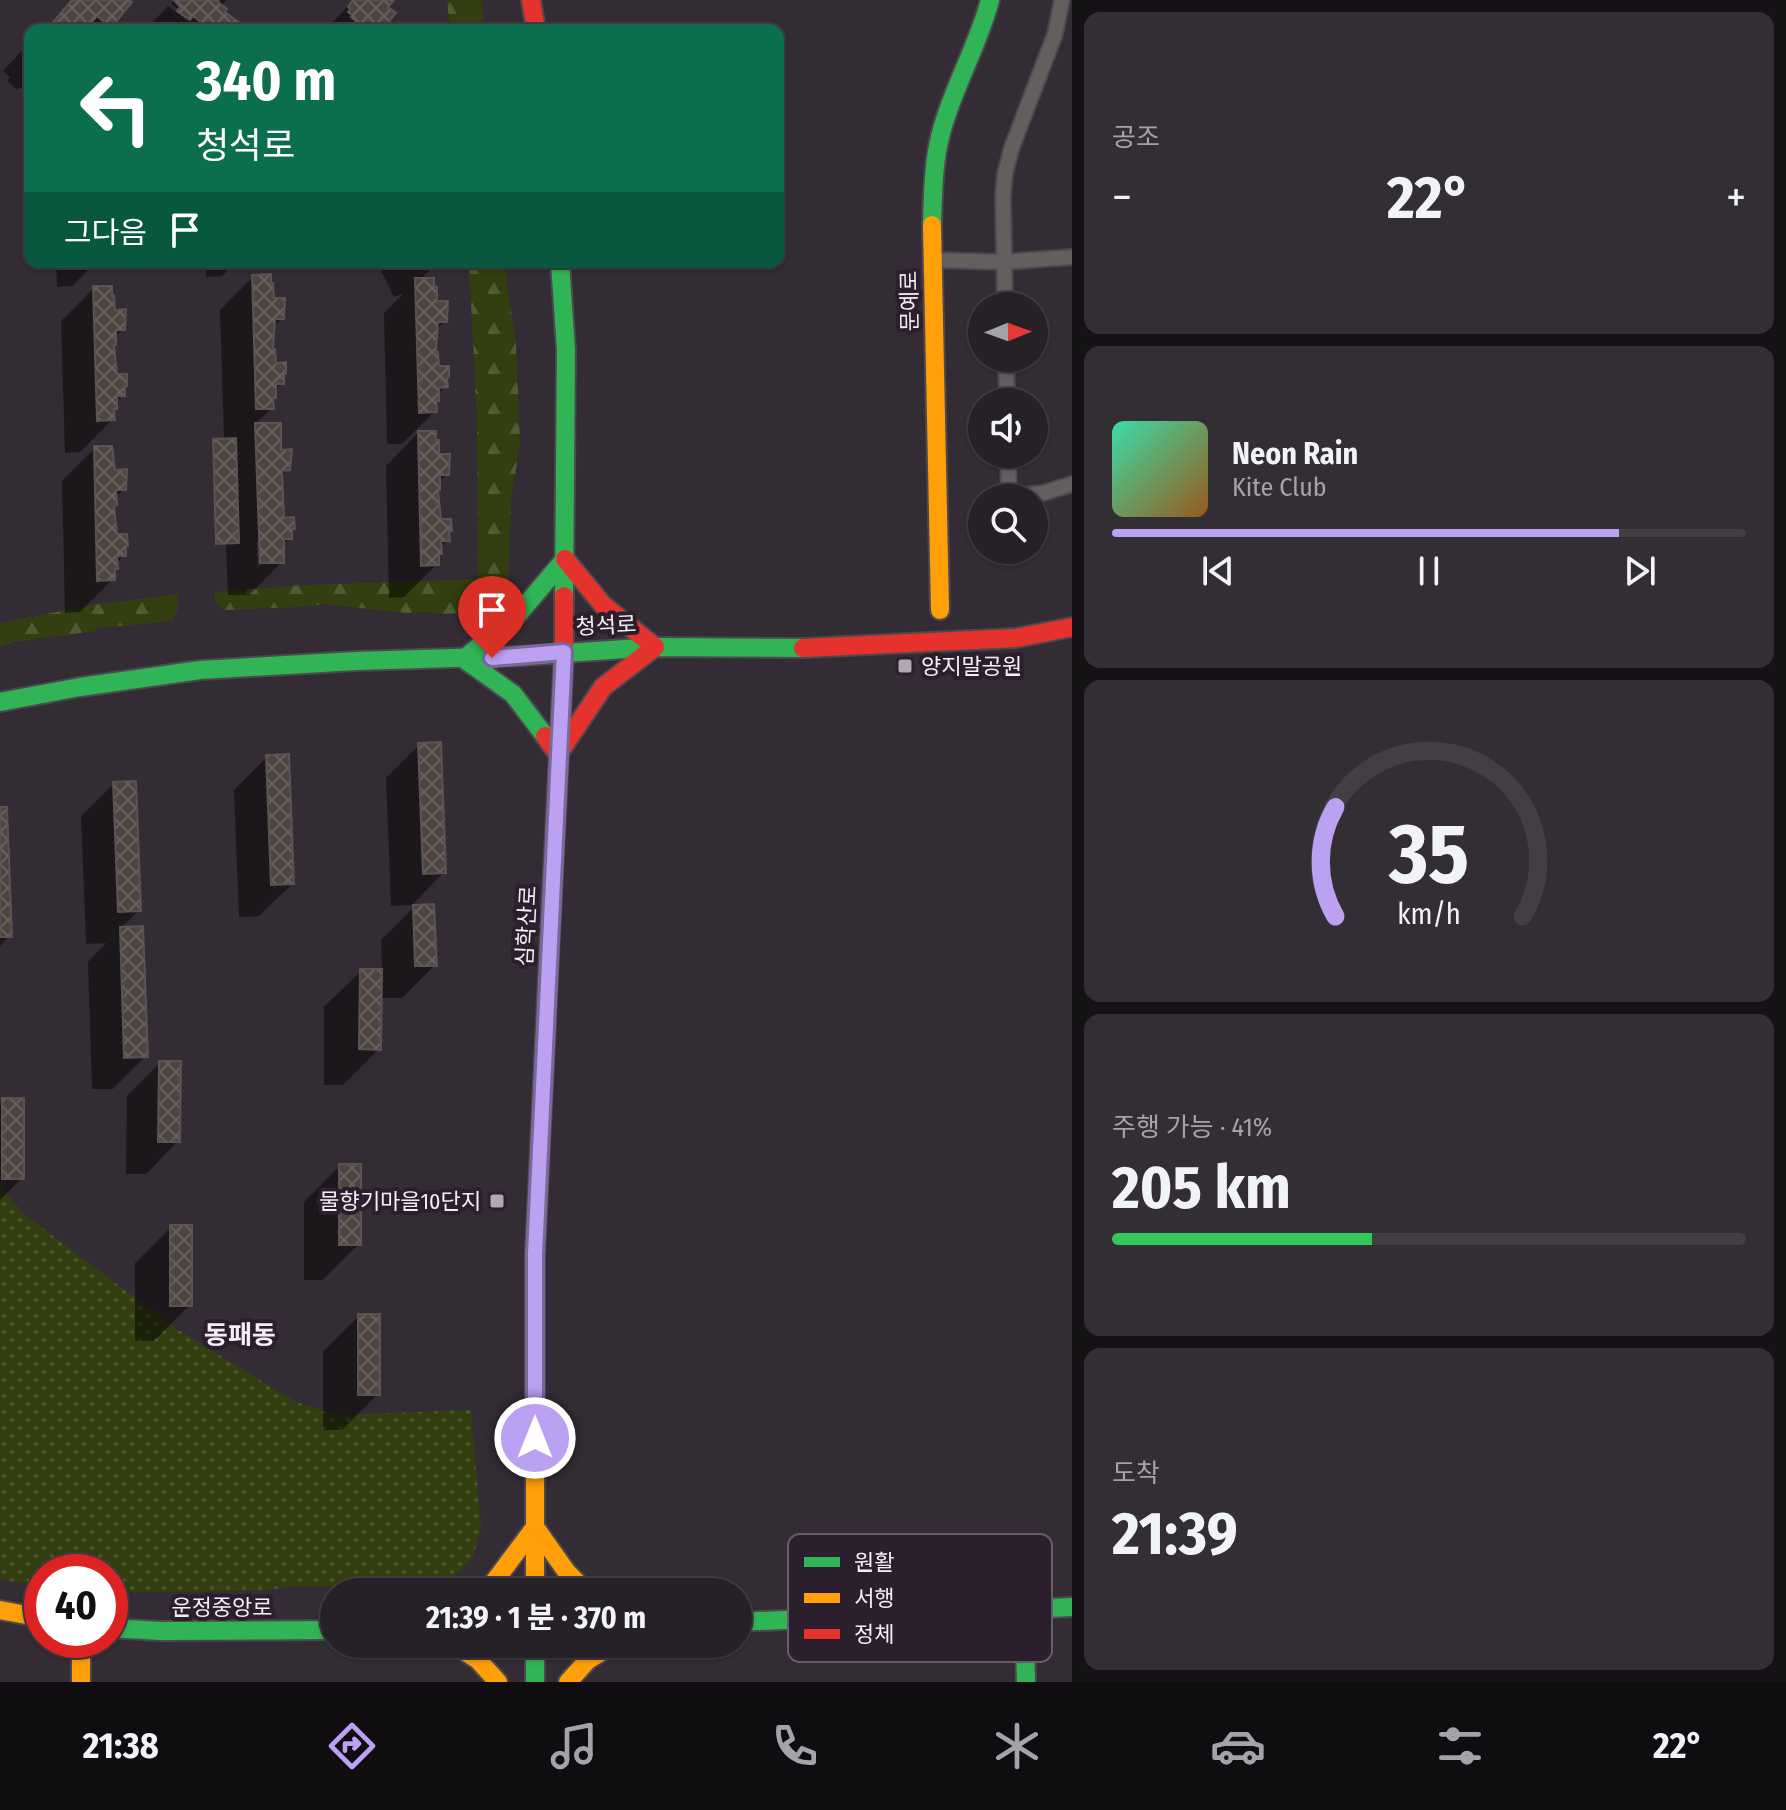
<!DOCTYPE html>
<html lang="ko">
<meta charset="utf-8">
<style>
body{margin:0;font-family:"Fira Sans Condensed","Noto Sans KR",sans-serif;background:#322e33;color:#f1f3f6;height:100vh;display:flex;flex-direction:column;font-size:30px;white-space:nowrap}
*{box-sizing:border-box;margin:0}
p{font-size:26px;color:#a4a3a7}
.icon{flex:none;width:44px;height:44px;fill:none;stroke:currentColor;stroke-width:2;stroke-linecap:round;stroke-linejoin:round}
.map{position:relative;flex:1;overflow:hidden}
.details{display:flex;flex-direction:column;gap:12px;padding:12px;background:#151215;width:714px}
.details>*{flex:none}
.hud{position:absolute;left:24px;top:24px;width:760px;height:244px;border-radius:16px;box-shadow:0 2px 6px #0004,0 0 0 2px #423e44;background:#0b6e4f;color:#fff;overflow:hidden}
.needle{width:52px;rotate:89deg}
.tools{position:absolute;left:968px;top:292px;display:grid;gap:16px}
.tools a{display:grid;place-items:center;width:80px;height:80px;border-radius:50%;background:#262127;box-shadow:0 2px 6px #0004,0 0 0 2px #423e44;font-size:40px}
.speed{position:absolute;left:24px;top:1554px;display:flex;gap:16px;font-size:40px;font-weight:700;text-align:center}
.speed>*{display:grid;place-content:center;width:104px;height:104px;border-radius:50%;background:#262127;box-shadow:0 2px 6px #0004,0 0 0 2px #423e44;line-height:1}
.speed .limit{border:12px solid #d22;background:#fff;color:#111}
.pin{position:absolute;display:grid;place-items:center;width:68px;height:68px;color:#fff;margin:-82px -34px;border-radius:50% 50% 50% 0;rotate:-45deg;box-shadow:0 0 8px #0007}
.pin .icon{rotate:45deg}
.me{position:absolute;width:88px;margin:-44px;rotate:0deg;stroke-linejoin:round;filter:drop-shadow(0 0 6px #0008)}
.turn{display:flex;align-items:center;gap:28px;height:168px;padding:0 40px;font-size:36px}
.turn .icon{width:104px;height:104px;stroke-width:2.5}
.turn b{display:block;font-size:56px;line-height:68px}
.then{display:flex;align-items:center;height:76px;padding:0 40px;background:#0003;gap:16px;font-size:30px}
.big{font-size:60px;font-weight:700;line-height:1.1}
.details .tile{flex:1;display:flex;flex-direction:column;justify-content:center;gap:12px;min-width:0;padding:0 28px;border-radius:16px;background:#322e33}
.details .dial{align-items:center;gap:0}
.dial svg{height:208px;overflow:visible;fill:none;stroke:#423e44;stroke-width:7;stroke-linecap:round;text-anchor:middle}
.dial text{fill:#f1f3f6;stroke:none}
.song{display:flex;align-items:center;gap:24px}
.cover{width:96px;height:96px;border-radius:12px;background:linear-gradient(135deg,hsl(160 70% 55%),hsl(30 70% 35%))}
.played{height:8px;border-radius:4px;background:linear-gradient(90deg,#bca0f2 80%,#423e44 80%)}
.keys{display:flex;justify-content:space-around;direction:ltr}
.heat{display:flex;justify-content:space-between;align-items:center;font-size:44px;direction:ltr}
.charge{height:12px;border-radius:6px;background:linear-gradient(90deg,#34c759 41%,#423e44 0)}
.trip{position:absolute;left:320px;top:1578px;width:432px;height:80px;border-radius:40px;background:#262127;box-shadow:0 2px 6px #0004,0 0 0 2px #423e44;font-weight:700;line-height:80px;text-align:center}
.dock{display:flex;height:128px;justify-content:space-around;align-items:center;background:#0f0d10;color:#a4a3a7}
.dock .icon{width:56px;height:56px}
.dock .on{color:#bca0f2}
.dock b{font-size:36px;color:#f1f3f6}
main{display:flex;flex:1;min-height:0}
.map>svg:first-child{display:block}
.forest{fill:url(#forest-firs)}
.park{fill:url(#park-dots)}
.shadow{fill:#0007;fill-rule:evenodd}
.building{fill:url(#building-cross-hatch);stroke:#595354;stroke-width:2}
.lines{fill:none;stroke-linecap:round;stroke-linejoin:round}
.street-casing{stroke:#4d484e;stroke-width:18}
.fast-casing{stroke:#4d484e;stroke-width:22}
.slow-casing{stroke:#4d484e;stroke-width:22}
.jam-casing{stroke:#4d484e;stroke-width:22}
.street{stroke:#625f5f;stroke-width:14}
.fast{stroke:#30b455;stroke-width:18}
.slow{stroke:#ff9f0a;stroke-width:18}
.jam{stroke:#e5322d;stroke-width:18}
.route-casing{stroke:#7a689d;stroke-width:20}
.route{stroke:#bca0f2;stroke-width:14}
.poi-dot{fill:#b1a9b2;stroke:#2c1f2d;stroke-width:3}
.labels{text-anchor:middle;stroke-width:8;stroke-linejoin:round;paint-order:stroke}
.street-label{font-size:22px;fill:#f5ecf6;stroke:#2c1f2d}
.poi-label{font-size:22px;fill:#f5ecf6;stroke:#2c1f2d;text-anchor:start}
.quarter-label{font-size:26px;font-weight:bold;fill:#f5ecf6;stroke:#2c1f2d}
.key{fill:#2c1f2d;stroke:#685c69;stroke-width:2}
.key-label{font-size:22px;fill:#f5ecf6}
</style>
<main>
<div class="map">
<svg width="1072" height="1682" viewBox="0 0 1072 1682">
<defs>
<pattern id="forest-firs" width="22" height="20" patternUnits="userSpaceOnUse" patternTransform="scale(2)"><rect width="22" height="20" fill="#333f10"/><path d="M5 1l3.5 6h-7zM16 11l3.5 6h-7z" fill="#515b33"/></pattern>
<pattern id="park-dots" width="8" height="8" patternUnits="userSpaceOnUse" patternTransform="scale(2)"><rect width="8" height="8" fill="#333f10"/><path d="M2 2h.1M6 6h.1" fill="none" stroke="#515b33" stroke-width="1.8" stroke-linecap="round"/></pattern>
<pattern id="building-cross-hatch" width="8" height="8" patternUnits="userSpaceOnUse" patternTransform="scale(2)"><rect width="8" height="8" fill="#4e4541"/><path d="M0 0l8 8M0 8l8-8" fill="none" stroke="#68605d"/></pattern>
</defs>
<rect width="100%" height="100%" fill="#332c34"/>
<!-- forest -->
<g class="forest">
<polygon points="447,0 481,0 485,30 450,30"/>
<polygon points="469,262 506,262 507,283 516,344 520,442 511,502 508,588 502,602 491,611 444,614 425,612 407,613 324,604 301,607 225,610 215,603 215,592 306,585 478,579 477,421"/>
<polygon points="178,594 178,609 172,621 99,628 95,631 13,642 0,647 0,623 93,605"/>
</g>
<!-- park -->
<polygon class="park" points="0,1186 24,1214 175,1328 294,1401 335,1415 471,1410 481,1528 473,1557 458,1573 440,1585 415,1587 292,1586 263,1591 110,1592 110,1572 42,1572 42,1587 0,1579"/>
<!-- shadow -->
<g class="shadow">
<polygon points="71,0 127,0 130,3 106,30 42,30 45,29"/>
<polygon points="174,0 226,0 220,6 223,12 240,30 145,30 168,6 187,20 190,17 171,4"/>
<polygon points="354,0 392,0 385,7 387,21 397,30 325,30"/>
<polygon points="30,42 30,96 20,87 17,90 7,81 10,77 3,71"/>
<polygon points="56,262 96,262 72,286 57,287"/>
<polygon points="206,262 236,262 222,276 206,277"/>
<polygon points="377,262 438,262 420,280 445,321 436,330 434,338 437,368 445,379 445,387 437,395 437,400 434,403 435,411 402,444 387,444 384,313 404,293 394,297"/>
<path d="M253 277 272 300 282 318 273 327 271 335 274 365 282 375V383L274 391V397L271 400 272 408 254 425H279V452L288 470 280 477 282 520 293 529 290 531V538L282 546V562L249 595H228L226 544 215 545 213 442 224 440 220 310ZM261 541 262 563 258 567 257 542Z"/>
<polygon points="94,288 113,312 123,329 114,338 112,347 115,376 123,395 115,403 115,409 112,412 113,419 80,452 65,453 61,321"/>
<polygon points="418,433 437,457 447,474 438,484 436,492 439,521 448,532 448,540 439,548 437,564 404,597 389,598 386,466"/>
<polygon points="95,448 114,472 124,489 114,499 112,507 115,536 124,555 116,563 113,579 80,612 65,613 62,481"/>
<polygon points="419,745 444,872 412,905 391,906 386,778"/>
<polygon points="267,757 292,884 259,916 239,917 234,790"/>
<polygon points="114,784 139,910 120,929 146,1056 113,1089 92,1089 88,962 106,943 86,944 81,816"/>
<polygon points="0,809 10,936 0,946"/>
<polygon points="414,907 435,965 402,998 380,998 379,1049 343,1085 324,1085 324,1007 361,971 382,971 381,940"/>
<polygon points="160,1063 178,1141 146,1174 126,1174 127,1096"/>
<polygon points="3,1100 22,1178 0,1200 0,1104"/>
<polygon points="340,1166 359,1244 323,1280 304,1280 304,1202"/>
<polygon points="171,1227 190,1305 154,1341 135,1341 135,1263"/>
<polygon points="359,1316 378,1394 342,1430 323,1430 323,1352"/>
</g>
<!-- building -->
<g class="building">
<polygon points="72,0 130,0 132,2 111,28 97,16 85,30 40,30 44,25 48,28"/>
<polygon points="174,0 219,0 218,2 227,9 225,12 245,27 242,30 211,30 193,16 190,20 177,11 180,7"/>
<polygon points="353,0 394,0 388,7 396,13 389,21 400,30 371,30 367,26 365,29 351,17 352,15 348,12 350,9 348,7"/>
<polygon points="271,274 271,283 273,283 274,298 285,298 284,319 275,319 273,349 275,349 276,363 286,362 286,374 284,374 284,384 276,384 276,398 273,398 274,409 256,409 252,275"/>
<polygon points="415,278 434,278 434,287 437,287 437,301 448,301 447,322 438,322 436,352 438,352 439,366 449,366 449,377 447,378 448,387 439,388 439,401 436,401 437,412 419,413"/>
<polygon points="93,286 112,286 112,295 114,295 115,310 126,309 125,330 116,330 116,345 114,345 117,374 127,374 127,386 125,386 125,396 117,396 117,409 114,409 115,420 97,421"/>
<polygon points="255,423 281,423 281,450 292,449 290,470 282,471 284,518 294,517 295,529 292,529 292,539 284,539 284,563 260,563"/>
<polygon points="418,431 436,431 436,440 439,440 439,454 450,454 449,475 440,475 440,490 438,491 441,519 451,519 452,531 449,531 450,541 441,541 442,554 439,554 439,565 421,566"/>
<polygon points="236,438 239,543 216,544 213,439"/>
<polygon points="94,446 112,446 115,470 127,469 126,490 116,490 117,505 114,506 117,534 127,534 128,546 126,546 126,556 117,556 118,569 115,569 115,580 97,581"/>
<polygon points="441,742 446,873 423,874 418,743"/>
<polygon points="289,754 294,884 271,885 266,755"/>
<polygon points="136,781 141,911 118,912 113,782"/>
<polygon points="0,807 7,807 12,937 0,937"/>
<polygon points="434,904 437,966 415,966 413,905"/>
<polygon points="143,926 148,1057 124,1058 120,927"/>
<polygon points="360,969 382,969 381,1050 359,1049"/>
<polygon points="159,1061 181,1061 180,1142 158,1142"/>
<rect x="2" y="1098" width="22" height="81"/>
<rect x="339" y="1164" width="22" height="81"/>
<rect x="170" y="1225" width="22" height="81"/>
<rect x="358" y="1314" width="22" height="81"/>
</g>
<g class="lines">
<!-- street casing -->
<g class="street-casing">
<g id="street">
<polyline points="932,260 1004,262 1072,257"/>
<polyline points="1005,306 1003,197 1005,173 1012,147 1055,34 1062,0"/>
<polyline points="1006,358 1007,402"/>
<polyline points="1008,454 1009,497 1043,493 1072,484"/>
</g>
</g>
<!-- fast casing -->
<g class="fast-casing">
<g id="fast">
<path d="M932 225C933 194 933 163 941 133 953 87 978 46 990 0"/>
<polyline points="560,262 566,350 564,596"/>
<polyline points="0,702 80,687 200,670 356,661 521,656 655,647 803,648"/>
<polyline points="545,736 513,694 464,659 520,612 565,559"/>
<polyline points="1024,1609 1026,1682"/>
<polyline points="738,1622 1072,1607"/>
<polyline points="110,1628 161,1631 334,1630"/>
<polyline points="535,1644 535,1682"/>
</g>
</g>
<!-- slow casing -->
<g class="slow-casing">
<g id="slow">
<polyline points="932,225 940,610"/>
<polyline points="483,1592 494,1582 535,1527 566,1571 586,1592"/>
<polyline points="535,1592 535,1254 550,934"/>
<polyline points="0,1610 42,1618"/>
<polyline points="81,1640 81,1682"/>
<polyline points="453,1644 478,1660 498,1682"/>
<polyline points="568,1682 588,1660 614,1644"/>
</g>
</g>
<!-- jam casing -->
<g class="jam-casing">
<g id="jam">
<polyline points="531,0 536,30"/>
<polyline points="803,648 1016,638 1072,627"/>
<polyline points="545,736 558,754 603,687 655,647 603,605 565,559"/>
<polyline points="550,934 564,652 564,596"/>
</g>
</g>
<!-- street -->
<use href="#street" class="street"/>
<!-- fast -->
<use href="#fast" class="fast"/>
<!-- slow -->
<use href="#slow" class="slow"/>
<!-- jam -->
<use href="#jam" class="jam"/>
</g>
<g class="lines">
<!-- route casing -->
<g class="route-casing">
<polyline id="route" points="492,658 564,652 535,1254 535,1438"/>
</g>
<!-- route -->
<use href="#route" class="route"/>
</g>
<!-- markers -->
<g class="poi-dot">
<rect x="897" y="658" width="16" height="16" rx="4"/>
<rect x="489" y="1193" width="16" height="16" rx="4"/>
</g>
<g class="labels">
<!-- street labels -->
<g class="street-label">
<text transform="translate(909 301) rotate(-91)" y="8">문예로</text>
<text transform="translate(606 625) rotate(-3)" y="8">청석로</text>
<text transform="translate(526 926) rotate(-87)" y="8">심학산로</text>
<text x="222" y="1615">운정중앙로</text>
</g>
<!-- poi labels -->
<g class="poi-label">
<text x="921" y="674">양지말공원</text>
<text x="481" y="1209" text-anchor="end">물향기마을10단지</text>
</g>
<!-- quarter labels -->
<g class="quarter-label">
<text x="240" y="1344">동패동</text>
</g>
</g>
<!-- legend -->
<rect x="788" y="1534" width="264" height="128" rx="12" class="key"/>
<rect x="804" y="1557" width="36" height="10" fill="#30b455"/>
<rect x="804" y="1593" width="36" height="10" fill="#ff9f0a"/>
<rect x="804" y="1629" width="36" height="10" fill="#e5322d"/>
<g class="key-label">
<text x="854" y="1570">원활</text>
<text x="854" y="1606">서행</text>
<text x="854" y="1642">정체</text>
</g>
</svg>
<div class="tools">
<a><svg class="needle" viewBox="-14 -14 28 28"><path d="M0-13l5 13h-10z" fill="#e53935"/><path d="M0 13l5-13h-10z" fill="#a4a3a7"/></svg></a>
<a><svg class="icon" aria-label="sound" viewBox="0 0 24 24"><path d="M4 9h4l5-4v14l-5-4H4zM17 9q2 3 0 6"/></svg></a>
<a><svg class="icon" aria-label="search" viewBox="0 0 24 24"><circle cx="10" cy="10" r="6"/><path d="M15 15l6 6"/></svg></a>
</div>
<div class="speed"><div class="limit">40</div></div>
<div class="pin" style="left:492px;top:658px;background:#d93025"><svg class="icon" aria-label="arrive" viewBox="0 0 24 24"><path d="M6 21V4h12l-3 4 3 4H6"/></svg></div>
<svg class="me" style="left:535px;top:1438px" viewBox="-20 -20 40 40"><circle r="17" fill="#bca0f2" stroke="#fff" stroke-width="3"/><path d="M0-11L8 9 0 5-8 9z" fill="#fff"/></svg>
<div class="trip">21:39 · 1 분 · 370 m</div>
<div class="hud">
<div class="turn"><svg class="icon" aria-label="left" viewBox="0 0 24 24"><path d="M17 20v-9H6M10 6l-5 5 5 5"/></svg><div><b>340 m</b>청석로</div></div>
<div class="then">그다음<svg class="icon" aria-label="arrive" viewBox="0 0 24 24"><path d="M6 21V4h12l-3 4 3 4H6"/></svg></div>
</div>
</div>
<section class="details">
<div class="tile"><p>공조</p>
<div class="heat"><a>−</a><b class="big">22°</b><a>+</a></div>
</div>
<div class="tile">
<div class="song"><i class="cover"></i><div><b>Neon Rain</b><p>Kite Club</p></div></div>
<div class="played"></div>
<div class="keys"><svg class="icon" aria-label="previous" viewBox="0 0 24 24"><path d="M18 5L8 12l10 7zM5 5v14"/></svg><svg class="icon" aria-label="pause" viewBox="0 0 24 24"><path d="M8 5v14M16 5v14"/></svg><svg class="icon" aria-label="next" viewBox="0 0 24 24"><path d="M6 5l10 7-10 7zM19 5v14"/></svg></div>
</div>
<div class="tile dial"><svg viewBox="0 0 100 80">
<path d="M14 69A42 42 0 1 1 86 69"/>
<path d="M14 69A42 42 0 0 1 14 27" stroke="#bca0f2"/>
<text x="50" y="56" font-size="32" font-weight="700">35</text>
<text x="50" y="72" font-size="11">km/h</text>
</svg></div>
<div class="tile"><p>주행 가능 · 41%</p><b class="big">205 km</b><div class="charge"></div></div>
<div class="tile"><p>도착</p><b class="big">21:39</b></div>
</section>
</main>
<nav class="dock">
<b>21:38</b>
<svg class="icon on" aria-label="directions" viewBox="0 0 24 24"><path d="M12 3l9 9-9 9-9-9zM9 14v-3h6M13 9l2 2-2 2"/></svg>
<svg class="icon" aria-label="music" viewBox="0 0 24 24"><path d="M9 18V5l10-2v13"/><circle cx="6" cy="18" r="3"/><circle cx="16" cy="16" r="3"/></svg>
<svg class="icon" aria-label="phone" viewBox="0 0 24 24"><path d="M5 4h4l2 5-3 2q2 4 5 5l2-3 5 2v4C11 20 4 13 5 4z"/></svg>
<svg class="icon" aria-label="climate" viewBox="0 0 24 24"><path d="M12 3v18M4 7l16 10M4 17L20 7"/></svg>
<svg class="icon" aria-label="car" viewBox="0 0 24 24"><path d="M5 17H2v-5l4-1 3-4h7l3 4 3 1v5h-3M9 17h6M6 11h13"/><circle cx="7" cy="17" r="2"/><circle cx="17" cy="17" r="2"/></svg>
<svg class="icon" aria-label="filters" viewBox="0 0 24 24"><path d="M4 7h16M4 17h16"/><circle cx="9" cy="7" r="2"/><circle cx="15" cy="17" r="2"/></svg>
<b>22°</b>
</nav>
